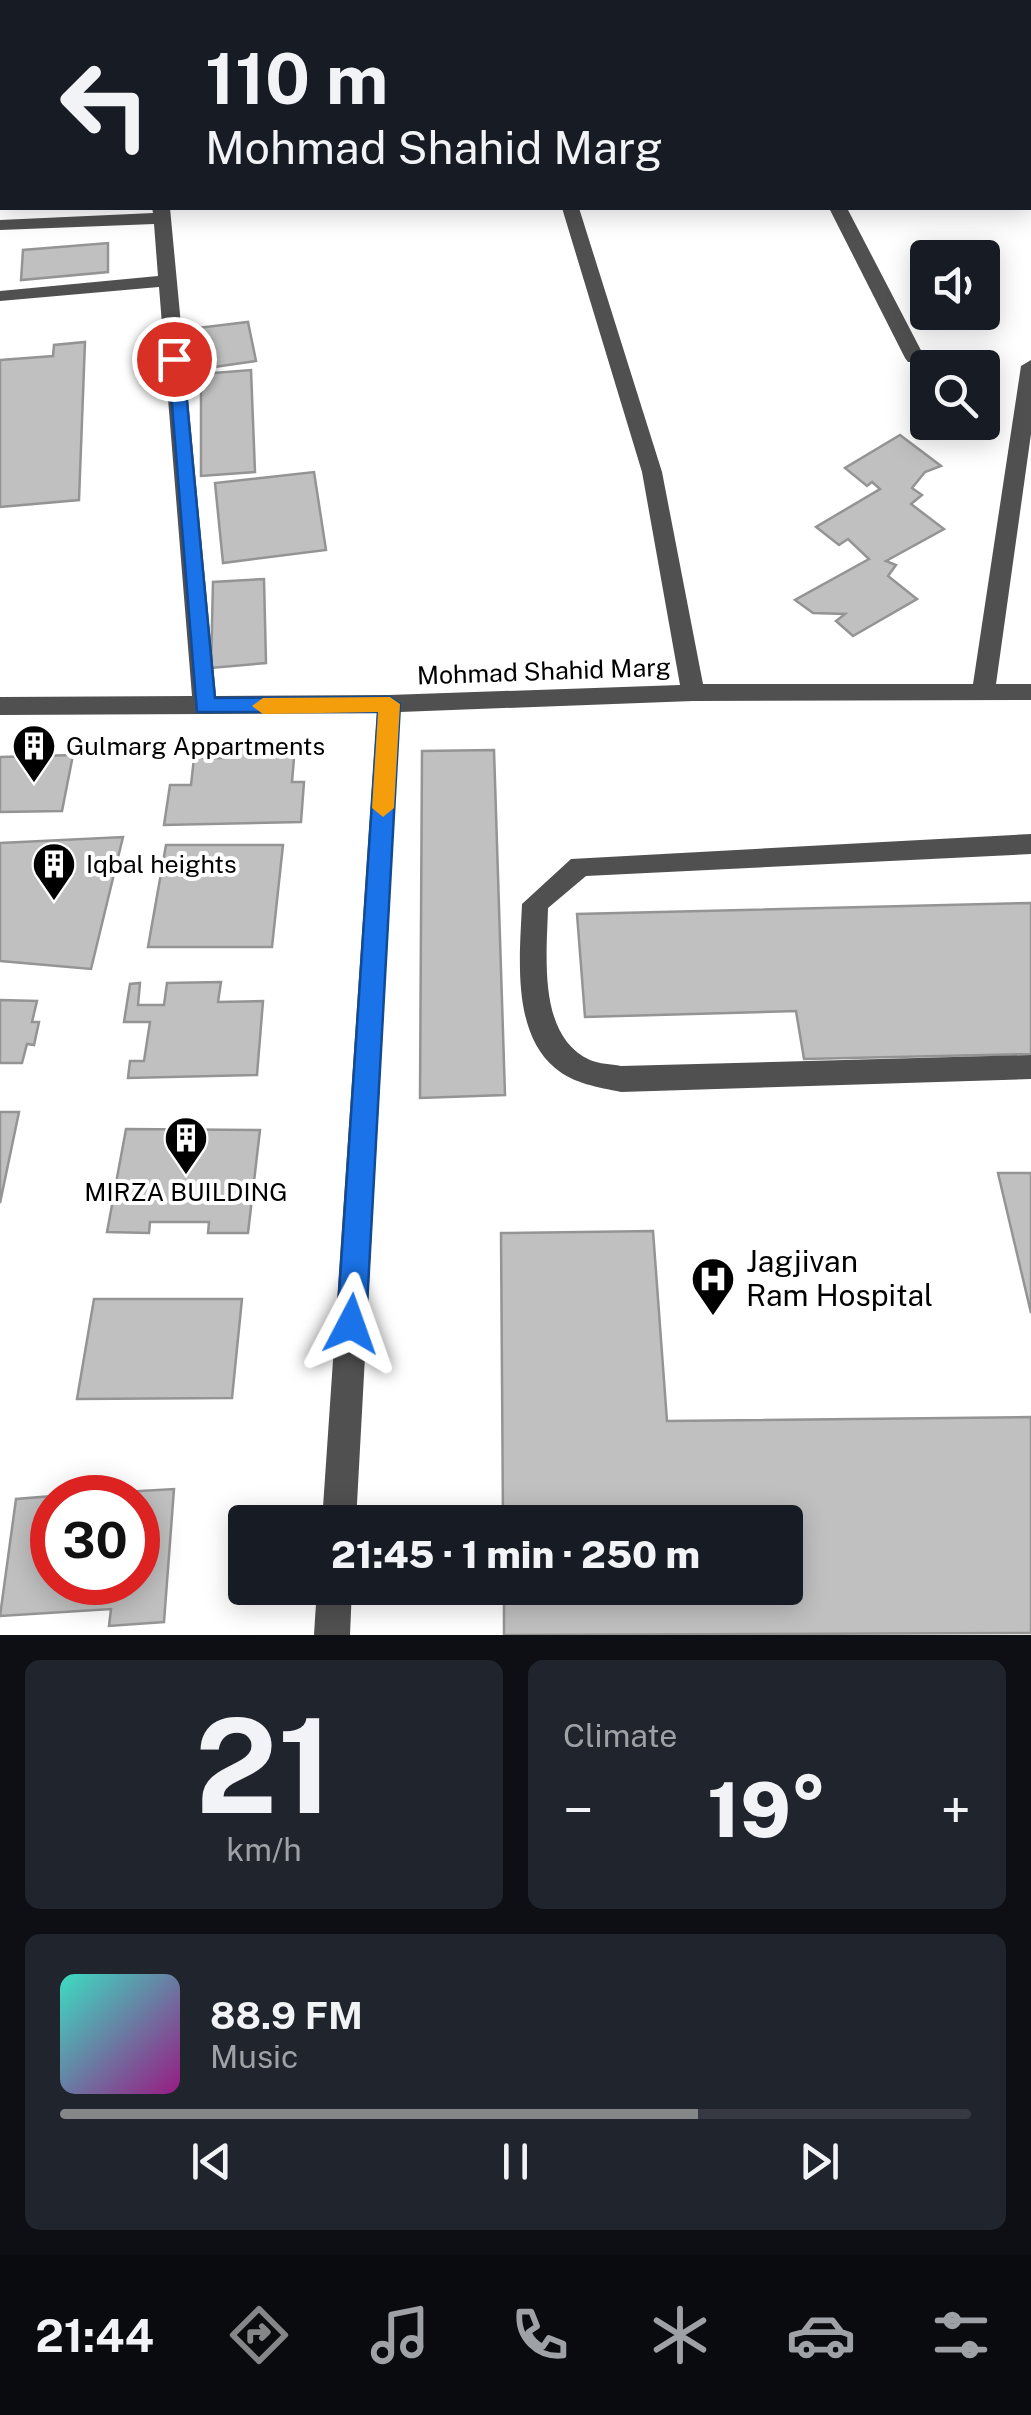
<!DOCTYPE html>
<meta charset="utf-8">
<style>
body{margin:0;font-family:"Public Sans",sans-serif;background:#20242c;color:#f1f3f6;height:100vh;display:flex;flex-direction:column;font-size:38px;white-space:nowrap}
*{box-sizing:border-box;margin:0}
p{font-size:32px;color:#9ea1a6}
.icon{flex:none;width:55px;height:55px;fill:none;stroke:currentColor;stroke-width:2;stroke-linecap:round;stroke-linejoin:round}
.map{position:relative;height:1635px;overflow:hidden}
.side{display:flex;flex-direction:column;gap:25px;padding:25px;background:#0d0f14;flex:1}
.side>*{flex:none}
.hud{position:absolute;left:0px;top:0px;width:1032px;height:210px;box-shadow:0 5px 25px #0003;background:#171b24;color:#f1f3f6;overflow:hidden}
.tools{position:absolute;left:910px;top:240px;display:grid;gap:20px}
.tools a{display:grid;place-items:center;width:90px;height:90px;border-radius:10px;background:#171b24;box-shadow:0 5px 25px #0003;font-size:50px}
.speed{position:absolute;left:30px;top:1475px;display:flex;gap:20px;font-size:50px;font-weight:700;text-align:center}
.speed>*{display:grid;place-content:center;width:130px;height:130px;border-radius:50%;background:#171b24;box-shadow:0 5px 25px #0003;line-height:1}
.speed .limit{border:15px solid #d22;background:#fff;color:#111}
.pin{position:absolute;display:grid;place-items:center;width:85px;height:85px;color:#fff;margin:-42px;border:5px solid #fff;border-radius:50%;box-shadow:0 2px 10px #0007}
.me{position:absolute;width:110px;margin:-55px;rotate:4deg;stroke-linejoin:round;filter:drop-shadow(0 0 8px #0008)}
.turn{display:flex;align-items:center;gap:35px;height:210px;padding:0 40px;font-size:45px}
.turn .icon{width:130px;height:130px;stroke-width:2.5}
.turn b{display:block;font-size:70px;line-height:85px}
.big{font-size:75px;font-weight:800;line-height:1.1}
.side .widget{flex:1;display:flex;flex-direction:column;justify-content:center;gap:15px;min-width:0;padding:0 35px;border-radius:15px;background:#20242c}
.side .dial{align-items:center;gap:0}
.dial b{font-size:130px;line-height:1}
.song{display:flex;align-items:center;gap:30px}
.cover{width:120px;height:120px;border-radius:15px;background:linear-gradient(135deg,hsl(170 70% 55%),hsl(310 70% 35%))}
.played{height:10px;border-radius:5px;background:linear-gradient(90deg,#858687 70%,#363941 70%)}
.keys{display:flex;justify-content:space-around;direction:ltr}
.heat{display:flex;justify-content:space-between;align-items:center;font-size:55px;direction:ltr}
.side .tiles{flex:1;display:grid;gap:25px;grid-template-columns:1fr 1fr}
.widget:last-child{grid-column:span 2}
.trip{position:absolute;left:228px;top:1505px;width:575px;height:100px;border-radius:10px;background:#171b24;box-shadow:0 5px 25px #0003;font-weight:800;line-height:100px;text-align:center}
.tabs{display:flex;height:160px;justify-content:space-around;align-items:center;background:#090b0e;color:#9ea1a6}
.tabs .icon{width:70px;height:70px}
.tabs .on{color:#858687}
.tabs b{font-size:45px;color:#f1f3f6}
.map>svg:first-child{display:block}
.building{fill:#c0c0c0;stroke:#949494;stroke-width:2.5;fill-rule:evenodd}
.lines{fill:none;stroke-linecap:round;stroke-linejoin:round}
.minor{fill:#505050;fill-rule:evenodd}
.route{fill:#1a73e8;stroke:#114b97;stroke-width:2.5}
.slow{fill:#f59e0b}
.labels{text-anchor:middle;stroke-width:8;stroke-linejoin:round;paint-order:stroke}
.street-label{font-size:25px;fill:#000;stroke:#fff}
.poi-label{font-size:25px;fill:#000;stroke:#fff;text-anchor:start}
.near-poi-label{font-size:30px;fill:#000;stroke:#fff;text-anchor:start}
</style>
<div class="map">
<svg width="1031" height="1635" viewBox="0 0 1031 1635">
<rect width="100%" height="100%" fill="#fff"/>
<!-- building -->
<g class="building">
<polygon points="108,243 108,272 21,280 23,250"/>
<polygon points="248,322 256,361 200,369 189,329"/>
<polygon points="85,342 79,500 0,507 0,360 53,356 54,345"/>
<polygon points="251,370 255,472 201,476 201,374"/>
<polygon points="900,435 941,466 925,472 912,488 922,495 911,504 944,529 886,561 896,565 888,576 917,599 853,636 836,621 845,614 813,613 795,600 869,559 848,539 839,545 816,527 880,489 872,482 867,486 845,468"/>
<polygon points="314,472 326,550 223,563 215,483"/>
<polygon points="264,579 266,663 211,668 213,582"/>
<polygon points="295,746 292,782 304,782 301,822 164,825 170,785 191,785 194,758 225,758 227,748"/>
<polygon points="494,750 505,1095 420,1098 422,751"/>
<polygon points="73,755 62,811 0,812 0,757"/>
<polygon points="123,837 91,969 0,961 0,843"/>
<polygon points="166,845 283,845 272,947 148,947"/>
<polygon points="1031,903 1031,1054 804,1059 796,1011 585,1017 577,914"/>
<polygon points="221,982 218,1002 263,1001 257,1075 128,1078 130,1061 144,1061 150,1022 124,1022 130,984 140,983 138,1005 164,1005 167,983"/>
<polygon points="0,1000 37,1001 32,1022 39,1022 34,1045 27,1044 22,1063 0,1063"/>
<polygon points="0,1112 19,1112 0,1203"/>
<polygon points="126,1129 260,1130 248,1233 208,1233 209,1222 150,1222 149,1233 107,1232"/>
<polygon points="998,1173 1031,1173 1031,1313"/>
<polygon points="653,1231 667,1421 1031,1417 1031,1633 504,1635 504,1588 785,1588 785,1522 503,1522 501,1233"/>
<polygon points="94,1299 242,1299 232,1398 77,1399"/>
<path d="M107 1485 106 1493 174 1489 164 1622 109 1626 111 1609 0 1616 16 1499 65 1495 66 1487ZM52 1498H138V1582H52Z"/>
</g>
<g class="lines">
<!-- minor -->
<g class="minor">
<polygon points="304,0 318,0 319,2 305,2"/>
<polygon points="423,0 437,0 438,2 424,2"/>
<rect x="1030" y="26" width="1" height="8"/>
<polygon points="0,49 2,50 2,58 0,59"/>
<rect x="0" y="120" width="2" height="10"/>
<rect x="1030" y="129" width="1" height="10"/>
<polygon points="152,208 170,208 216,696 389,695 680,685 642,472 562,208 579,208 662,472 703,684 973,684 1021,366 1031,360 1031,434 996,684 1031,684 1031,700 693,701 400,712 356,1522 322,1522 377,713 0,715 0,697 192,696 159,287 0,301 0,291 158,276 154,224 0,230 0,220 153,213"/>
<polygon points="829,208 847,208 925,358 922,362 908,362 905,358"/>
<path d="M1031 834V854L586 876 548 908C547 955 537 1036 590 1060 599 1064 611 1064 621 1066L1031 1055V1079L621 1092C598 1087 574 1084 555 1068 511 1031 520 955 522 904L571 859Z"/>
<polygon points="317,1588 352,1588 350,1635 314,1635"/>
</g>
</g>
<!-- route -->
<polygon class="route" points="168,355 183,359 215,698 390,697 400,704 366,1324 361,1334 351,1338 341,1334 337,1324 378,712 197,712"/>
<!-- slow -->
<polygon class="slow" points="390,697 400,704 394,808 383,817 372,808 378,712 263,714 252,706 263,698"/>
<!-- icons -->
<defs>
<g id="building-pin" transform="scale(2.25)"><path d="M0 17L-7.5 6A9.5 9.5 0 1 1 7.5 6Z" fill="#000" stroke="#fff"/><path d="M-4-6H4V6H1V3H-1V6H-4ZM-2.5-4.3h1.7v1.8h-1.7ZM.8-4.3h1.7v1.8H.8ZM-2.5-1h1.7V.8h-1.7ZM.8-1h1.7V.8H.8Z" fill="#fff"/></g>
<g id="hospital-pin" transform="scale(2.25)"><path d="M0 17L-7.5 6A9.5 9.5 0 1 1 7.5 6Z" fill="#000" stroke="#fff"/><path d="M-5-5h3v3.5h4V-5h3V5h-3V1.5h-4V5h-3Z" fill="#fff"/></g>
</defs>
<g fill-rule="evenodd">
<use href="#building-pin" x="34" y="746"/>
<use href="#building-pin" x="54" y="864"/>
<use href="#building-pin" x="186" y="1138"/>
<use href="#hospital-pin" x="713" y="1279"/>
</g>
<g class="labels">
<!-- street labels -->
<g class="street-label">
<text transform="translate(544 671) rotate(-2)" y="9">Mohmad Shahid Marg</text>
</g>
<!-- poi labels -->
<g class="poi-label">
<text x="66" y="755">Gulmarg Appartments</text>
<text x="86" y="873">Iqbal heights</text>
<text x="186" y="1201" text-anchor="middle">MIRZA BUILDING</text>
</g>
<!-- near-poi labels -->
<g class="near-poi-label">
<text x="746" y="1272">Jagjivan<tspan x="746" dy="34">Ram Hospital</tspan></text>
</g>
</g>
</svg>
<div class="tools">
<a><svg class="icon" aria-label="sound" viewBox="0 0 24 24"><path d="M4 9h4l5-4v14l-5-4H4zM17 9q2 3 0 6"/></svg></a>
<a><svg class="icon" aria-label="search" viewBox="0 0 24 24"><circle cx="10" cy="10" r="6"/><path d="M15 15l6 6"/></svg></a>
</div>
<div class="speed"><div class="limit">30</div></div>
<div class="pin" style="left:174px;top:359px;background:#d93025"><svg class="icon" aria-label="arrive" viewBox="0 0 24 24"><path d="M6 21V4h12l-3 4 3 4H6"/></svg></div>
<svg class="me" style="left:351px;top:1324px" viewBox="-20 -20 40 40"><path d="M0-17L14 15 0 8-14 15z" fill="#1a73e8" stroke="#fff" stroke-width="4"/></svg>
<div class="trip">21:45 · 1 min · 250 m</div>
<div class="hud">
<div class="turn"><svg class="icon" aria-label="left" viewBox="0 0 24 24"><path d="M17 20v-9H6M10 6l-5 5 5 5"/></svg><div><b>110 m</b>Mohmad Shahid Marg</div></div>
</div>
</div>
<section class="side">
<div class="tiles">
<div class="widget dial"><b>21</b><p>km/h</p></div>
<div class="widget"><p>Climate</p>
<div class="heat"><a>−</a><b class="big">19°</b><a>+</a></div>
</div>
<div class="widget">
<div class="song"><i class="cover"></i><div><b>88.9 FM</b><p>Music</p></div></div>
<div class="played"></div>
<div class="keys"><svg class="icon" aria-label="previous" viewBox="0 0 24 24"><path d="M18 5L8 12l10 7zM5 5v14"/></svg><svg class="icon" aria-label="pause" viewBox="0 0 24 24"><path d="M8 5v14M16 5v14"/></svg><svg class="icon" aria-label="next" viewBox="0 0 24 24"><path d="M6 5l10 7-10 7zM19 5v14"/></svg></div>
</div>
</div>
</section>
<nav class="tabs">
<b>21:44</b>
<svg class="icon on" aria-label="directions" viewBox="0 0 24 24"><path d="M12 3l9 9-9 9-9-9zM9 14v-3h6M13 9l2 2-2 2"/></svg>
<svg class="icon" aria-label="music" viewBox="0 0 24 24"><path d="M9 18V5l10-2v13"/><circle cx="6" cy="18" r="3"/><circle cx="16" cy="16" r="3"/></svg>
<svg class="icon" aria-label="phone" viewBox="0 0 24 24"><path d="M5 4h4l2 5-3 2q2 4 5 5l2-3 5 2v4C11 20 4 13 5 4z"/></svg>
<svg class="icon" aria-label="climate" viewBox="0 0 24 24"><path d="M12 3v18M4 7l16 10M4 17L20 7"/></svg>
<svg class="icon" aria-label="car" viewBox="0 0 24 24"><path d="M5 17H2v-5l4-1 3-4h7l3 4 3 1v5h-3M9 17h6M6 11h13"/><circle cx="7" cy="17" r="2"/><circle cx="17" cy="17" r="2"/></svg>
<svg class="icon" aria-label="filters" viewBox="0 0 24 24"><path d="M4 7h16M4 17h16"/><circle cx="9" cy="7" r="2"/><circle cx="15" cy="17" r="2"/></svg>
</nav>
